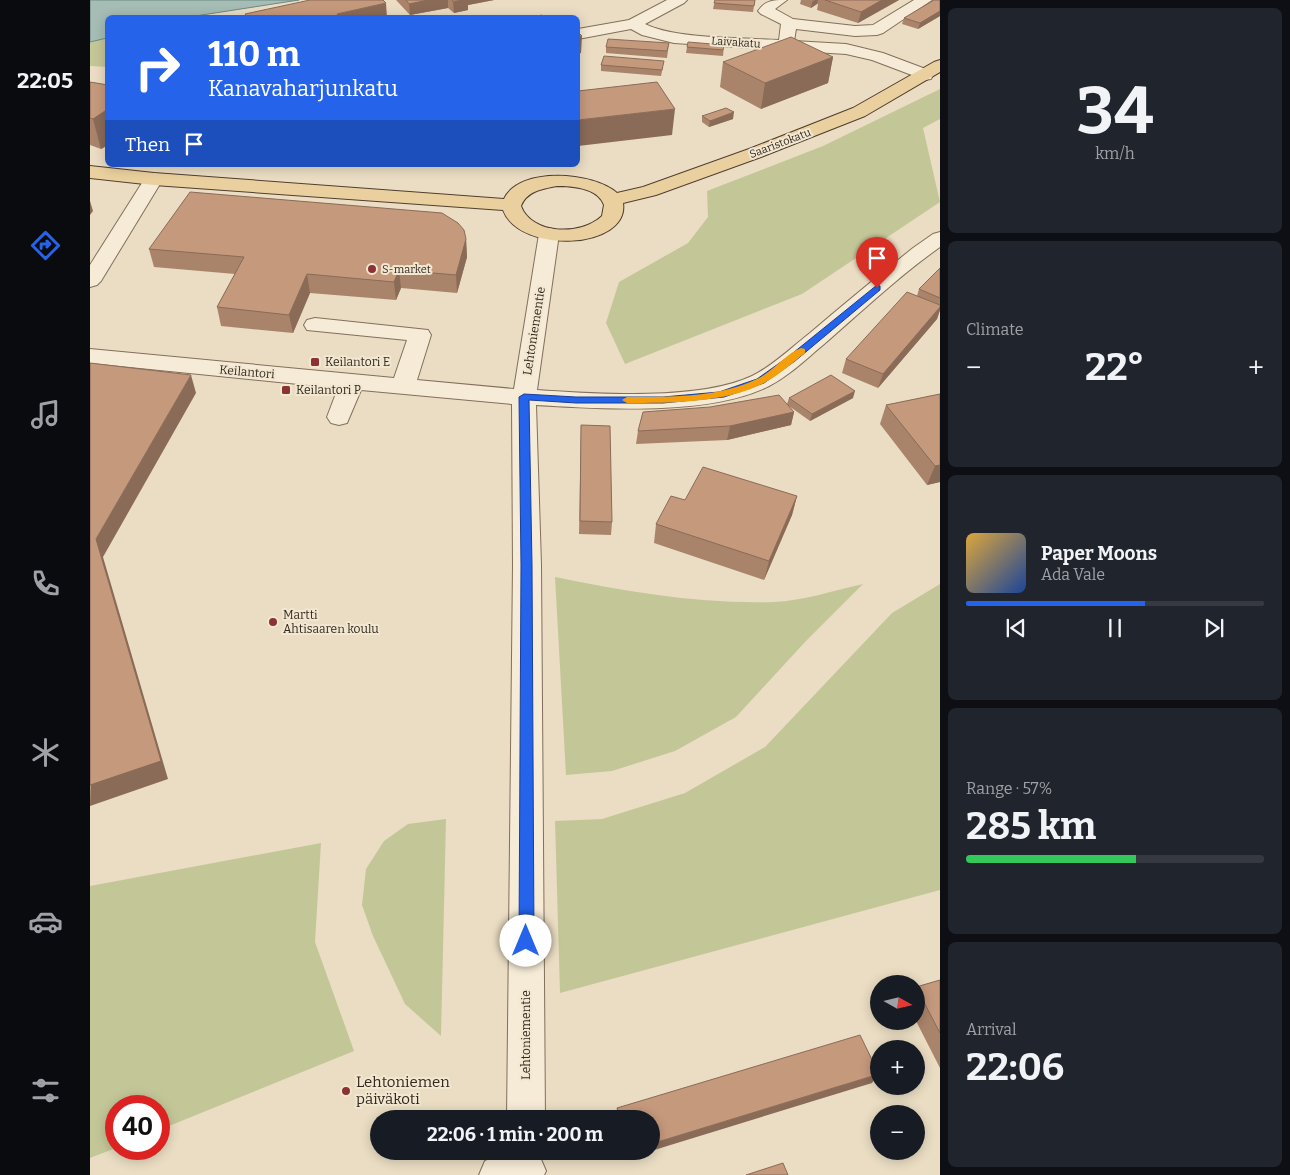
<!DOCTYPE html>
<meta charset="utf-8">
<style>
body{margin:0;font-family:Bitter,serif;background:#20242c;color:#f1f3f6;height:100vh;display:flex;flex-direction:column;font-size:19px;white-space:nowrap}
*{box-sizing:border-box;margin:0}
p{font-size:16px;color:#9ea1a6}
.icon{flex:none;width:28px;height:28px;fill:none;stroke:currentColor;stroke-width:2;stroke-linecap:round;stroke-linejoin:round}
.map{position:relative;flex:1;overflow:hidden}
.drawer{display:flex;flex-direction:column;gap:8px;padding:8px;background:#0d0f14;width:350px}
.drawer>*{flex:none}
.guide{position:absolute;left:15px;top:15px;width:475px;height:152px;border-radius:8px;box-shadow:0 2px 12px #0003;background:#2563eb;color:#fff;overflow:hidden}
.needle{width:32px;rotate:98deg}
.buttons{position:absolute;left:780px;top:975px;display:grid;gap:10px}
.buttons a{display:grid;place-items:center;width:55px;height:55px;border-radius:50%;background:#171b24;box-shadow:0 2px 12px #0003;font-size:25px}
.speed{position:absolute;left:15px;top:1095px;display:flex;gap:10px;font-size:25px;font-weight:700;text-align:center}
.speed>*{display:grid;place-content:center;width:65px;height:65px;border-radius:50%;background:#171b24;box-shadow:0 2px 12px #0003;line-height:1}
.speed .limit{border:8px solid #d22;background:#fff;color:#111}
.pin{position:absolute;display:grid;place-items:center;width:42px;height:42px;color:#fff;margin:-51px -21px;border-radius:50% 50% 50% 0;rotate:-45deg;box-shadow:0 0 5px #0007}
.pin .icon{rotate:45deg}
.me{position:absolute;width:55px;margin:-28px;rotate:0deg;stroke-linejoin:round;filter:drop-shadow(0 0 4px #0008)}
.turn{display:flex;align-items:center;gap:18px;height:105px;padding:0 20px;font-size:22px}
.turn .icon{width:65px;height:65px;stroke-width:2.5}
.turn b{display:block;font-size:35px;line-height:42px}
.then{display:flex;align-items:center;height:48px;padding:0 20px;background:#0003;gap:10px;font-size:19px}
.big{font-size:38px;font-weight:700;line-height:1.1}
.drawer .tile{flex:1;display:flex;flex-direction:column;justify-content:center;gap:8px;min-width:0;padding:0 18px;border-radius:8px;background:#20242c}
.drawer .dial{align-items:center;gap:0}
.dial b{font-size:65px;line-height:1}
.song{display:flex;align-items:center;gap:15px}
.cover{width:60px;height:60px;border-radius:8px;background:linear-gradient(135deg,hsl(40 70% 55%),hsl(220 70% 35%))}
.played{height:5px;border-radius:2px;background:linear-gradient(90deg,#2563eb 60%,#363941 60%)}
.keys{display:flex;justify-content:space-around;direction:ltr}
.heat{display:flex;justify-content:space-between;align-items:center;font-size:28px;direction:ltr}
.charge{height:8px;border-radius:4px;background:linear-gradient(90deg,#34c759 57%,#363941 0)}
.trip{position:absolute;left:280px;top:1110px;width:290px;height:50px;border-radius:25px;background:#171b24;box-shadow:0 2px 12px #0003;font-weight:700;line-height:50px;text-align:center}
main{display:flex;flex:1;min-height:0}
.tabs{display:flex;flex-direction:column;width:90px;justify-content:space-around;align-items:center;background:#090b0e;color:#9ea1a6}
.tabs .icon{width:35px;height:35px}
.tabs .current{color:#2563eb}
.tabs b{font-size:22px;color:#f1f3f6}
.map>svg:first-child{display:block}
.green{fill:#c3c798}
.water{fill:#a5bdb5;stroke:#6d8a82}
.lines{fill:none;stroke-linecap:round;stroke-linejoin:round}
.minor-casing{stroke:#826f5c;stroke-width:2}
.major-casing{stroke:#503e30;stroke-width:2}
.minor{fill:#f5ebd6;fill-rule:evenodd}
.major{fill:#ead09e;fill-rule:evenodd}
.wall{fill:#a9846b}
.shaded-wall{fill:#8a6b57}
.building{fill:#c5997c;stroke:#8a6b57}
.route{fill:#2563eb;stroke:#184099}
.slow{fill:#f59e0b}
.poi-dot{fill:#8c3134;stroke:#f2e8d2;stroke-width:2}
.labels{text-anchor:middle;stroke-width:4;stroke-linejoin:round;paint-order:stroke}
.far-street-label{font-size:11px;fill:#34281e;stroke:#f2e8d2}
.far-poi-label{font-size:11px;fill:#34281e;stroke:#f2e8d2;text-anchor:start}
.street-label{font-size:12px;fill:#34281e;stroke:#f2e8d2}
.poi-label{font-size:12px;fill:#34281e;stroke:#f2e8d2;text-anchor:start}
.near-poi-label{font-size:15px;fill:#34281e;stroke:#f2e8d2;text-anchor:start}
</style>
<main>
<nav class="tabs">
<b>22:05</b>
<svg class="icon current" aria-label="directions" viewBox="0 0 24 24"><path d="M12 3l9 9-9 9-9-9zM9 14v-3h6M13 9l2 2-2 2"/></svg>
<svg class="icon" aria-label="music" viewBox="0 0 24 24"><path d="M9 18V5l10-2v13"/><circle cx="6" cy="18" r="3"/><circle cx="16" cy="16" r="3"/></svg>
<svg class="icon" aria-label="phone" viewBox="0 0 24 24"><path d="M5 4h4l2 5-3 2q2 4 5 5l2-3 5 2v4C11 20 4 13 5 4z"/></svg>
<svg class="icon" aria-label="climate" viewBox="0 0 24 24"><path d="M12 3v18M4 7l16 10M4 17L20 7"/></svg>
<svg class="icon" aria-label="car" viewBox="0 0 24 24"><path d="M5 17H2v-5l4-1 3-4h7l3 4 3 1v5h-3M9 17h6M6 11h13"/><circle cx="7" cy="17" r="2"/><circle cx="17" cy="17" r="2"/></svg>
<svg class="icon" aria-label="filters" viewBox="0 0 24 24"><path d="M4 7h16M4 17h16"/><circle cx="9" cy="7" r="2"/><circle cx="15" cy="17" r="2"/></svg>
</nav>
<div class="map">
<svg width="850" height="1175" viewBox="0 0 850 1175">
<rect width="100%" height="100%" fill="#eaddc3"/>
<!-- green -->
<g class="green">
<polygon points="17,38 17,67 0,66 0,42"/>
<polygon points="850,89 850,119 833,128 850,202 712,294 535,364 516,323 529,282 598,243 618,217 617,191 733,146"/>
<path d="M465 577C537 592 610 604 684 602 713 601 745 590 773 584L715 642 646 717 585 751 522 771 476 775Z"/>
<polygon points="850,584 850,890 470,993 465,821 512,819 595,793 675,747 802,613"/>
<polygon points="356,819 351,1036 315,1004 283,936 272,905 276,869 294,841 318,824"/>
<polygon points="231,843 225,942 264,1051 69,1130 69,1106 26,1106 26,1148 0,1158 0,886"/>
</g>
<!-- water -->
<polygon class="water" points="0,0 209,0 99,17 18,18 17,38 0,42"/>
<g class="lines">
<!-- minor casing -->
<g class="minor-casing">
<g id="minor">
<path d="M577 0H597L594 3 555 24C584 39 654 38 689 40L691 24 671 14 668 11C675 0 684 0 697 0L685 9 703 19 765 26 783 25 824 0H842L793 33 787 35 765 36 706 29 704 41 756 44 793 53 841 71 843 75 841 79 835 80 782 60 756 54 584 43 552 35 541 29 488 39V29L539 20Z"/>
<polygon points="64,173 71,175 73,179 11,281 7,285 0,287 0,265 57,175"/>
<path d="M459 228 466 230 469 234 447 390C506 394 609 401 662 376 683 366 702 347 720 333 754 304 788 276 823 248L843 234 850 232V247C809 276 771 312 733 345 716 359 699 376 679 386 620 416 512 409 446 405L451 565 455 1119H417L423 565 422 404 271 390 257 423 249 425 241 423 237 417 248 388 0 363V349L304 378 317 340 217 330 214 325 217 320 225 318 338 330 341 335 327 380 424 389 449 234 452 230Z"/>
<polygon points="435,1151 450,1157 456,1171 454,1175 389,1175 395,1161 409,1155"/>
</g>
</g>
<!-- major casing -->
<g class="major-casing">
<path id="major" d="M850 60V72L775 116 671 157 566 195 533 203C540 249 430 255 413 210L64 185 0 178V166L64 173 414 199C429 166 504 172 527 193L553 187 659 149 763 108 844 62ZM467 186C483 186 508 188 514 205L512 216C491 236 442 235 431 206 437 191 452 189 467 186Z"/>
</g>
<!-- minor -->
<use href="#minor" class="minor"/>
<!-- major -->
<use href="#major" class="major"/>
</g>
<!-- wall -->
<g class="wall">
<polygon points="306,0 404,0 378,5 378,10 364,13 358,8 320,15"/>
<polygon points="625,0 665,0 663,12 623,9"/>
<polygon points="711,0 809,0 768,23 727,10 728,4 727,4 721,8 710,4"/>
<polygon points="850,0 850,16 828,29 812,24 814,18"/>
<polygon points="579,43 577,58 516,53 516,47"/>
<polygon points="634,45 633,56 596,53 597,47"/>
<polygon points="743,57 738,83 671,109 630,87 633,62"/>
<polygon points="511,65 573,67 571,76 511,71"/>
<polygon points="0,82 18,85 18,145 11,149 0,145"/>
<polygon points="612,116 643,119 619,127 612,122"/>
<polygon points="376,239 377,257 367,293 311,288 306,300 220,293 203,333 131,326 127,307 145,274 64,267 59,249"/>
<polygon points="850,268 850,310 847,319 788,388 752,373 756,359 827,296 829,289"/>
<polygon points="850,394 850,482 837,485 790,424 796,405"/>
<polygon points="699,398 763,398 720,421 699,406 704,412 701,425 637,440 546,444 548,431 697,404"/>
<polygon points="491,425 522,522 521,535 489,534"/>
<polygon points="707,496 702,515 674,580 564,543 566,524 595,500"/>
<polygon points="850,980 850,1068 826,1021 826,987"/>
<polygon points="782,1083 561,1119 526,1119 526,1117 527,1108"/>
<polygon points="537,1151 560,1151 539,1158"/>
</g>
<!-- shaded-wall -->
<g class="shaded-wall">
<polygon points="338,0 358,0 358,8 320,15 319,4"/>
<polygon points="372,0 404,0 378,5 378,10 364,13 363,2"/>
<polygon points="725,0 728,0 727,4 721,8 722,2"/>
<polygon points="792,0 809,0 768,23 771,12"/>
<polygon points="296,3 297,18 247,18 247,14"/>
<polygon points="850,11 850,16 828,29 830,23"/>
<polygon points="492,36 491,53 488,54 488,37"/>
<polygon points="743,57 738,83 671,109 675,83"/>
<polygon points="18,109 18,145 11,149 3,119"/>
<polygon points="585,109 582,135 488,146 488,120"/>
<polygon points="644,112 643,119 619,127 620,121"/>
<polygon points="0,201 3,211 0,215"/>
<polygon points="376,239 377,257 367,293 366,275"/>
<polygon points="309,270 311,288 306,300 304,282"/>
<polygon points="217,274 220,293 203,333 199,315"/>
<polygon points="850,307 850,310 847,319 788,388 793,374"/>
<polygon points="101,375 106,393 13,557 78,779 0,806 6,539"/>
<polygon points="765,391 763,398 720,421 722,414"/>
<polygon points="704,412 701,425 637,440 640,426"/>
<polygon points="850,465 850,482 837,485 845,466"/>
<polygon points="707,496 702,515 674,580 679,561"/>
<polygon points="789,1074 782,1083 561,1151 561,1144"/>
<polygon points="541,1151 560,1151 539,1158"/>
</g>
<!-- building -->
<g class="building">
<polygon points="220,0 293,0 296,3 247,14 250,18 158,18 155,14"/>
<polygon points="316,0 338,0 319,4"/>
<polygon points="362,0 372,0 363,2"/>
<polygon points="625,0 665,0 664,6 624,3"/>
<polygon points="735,0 792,0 771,12"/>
<polygon points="844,0 850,0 850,11 830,23 814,18"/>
<polygon points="452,15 453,18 440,18"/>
<polygon points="488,32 492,36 488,37"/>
<polygon points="701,37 743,57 675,83 633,62"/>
<polygon points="518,39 579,43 577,51 516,47"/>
<polygon points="598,42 634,45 633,50 597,47"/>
<polygon points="514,56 574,61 572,70 511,65"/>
<polygon points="0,82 18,85 18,109 3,119 0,118"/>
<polygon points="567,82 585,109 488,120 488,91"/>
<polygon points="636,108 644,112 620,121 612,116"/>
<polygon points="100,192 352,213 368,223 374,230 376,239 366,275 309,270 304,282 217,274 199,315 127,307 154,257 59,249"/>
<polygon points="850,268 850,298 829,289"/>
<polygon points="817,292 850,305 850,307 793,374 756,359"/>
<polygon points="0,363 101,375 6,539 71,761 0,785"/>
<polygon points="741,375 765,391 722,414 699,398"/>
<polygon points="850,394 850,465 845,466 796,405"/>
<polygon points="689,395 704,412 640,426 548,431 553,412 620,407"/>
<polygon points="491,425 520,426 522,522 490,521"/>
<polygon points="613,467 707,496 679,561 566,524 581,496 595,500"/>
<polygon points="850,980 850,1033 826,987"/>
<polygon points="770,1035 789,1074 561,1144 561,1119 531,1119 527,1108"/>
<polygon points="693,1163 698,1175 656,1175"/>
</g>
<!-- route -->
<polygon class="route" points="787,285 790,286 790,290 705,361 674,383 634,397 573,403 486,403 439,400 442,565 444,941 441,946 436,948 431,946 429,941 431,565 429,397 434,394 486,397 573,397 629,392 667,379 698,357"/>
<!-- slow -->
<path class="slow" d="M711 348 715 349V353C702 363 688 376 674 383 637 403 579 403 537 403L532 400 537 397C579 397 628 398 667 379 683 372 695 354 711 348Z"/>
<!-- markers -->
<g class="poi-dot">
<circle cx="282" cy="269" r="5"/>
<rect x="220" y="357" width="10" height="10" rx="2.5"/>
<rect x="191" y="385" width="10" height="10" rx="2.5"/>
<circle cx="183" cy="622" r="5"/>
<circle cx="256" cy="1091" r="5"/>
</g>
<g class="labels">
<!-- far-street labels -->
<g class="far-street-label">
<text transform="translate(646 42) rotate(4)" y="4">Laivakatu</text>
<text transform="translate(690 143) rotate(-21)" y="4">Saaristokatu</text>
</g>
<!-- far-poi labels -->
<g class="far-poi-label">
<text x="292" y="273">S-market</text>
</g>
<!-- street labels -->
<g class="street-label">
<text transform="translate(444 331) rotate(-81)" y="4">Lehtoniementie</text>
<text transform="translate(157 372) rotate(5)" y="4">Keilantori</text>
<text transform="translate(436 1035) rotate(-90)" y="4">Lehtoniementie</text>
</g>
<!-- poi labels -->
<g class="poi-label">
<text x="235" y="366">Keilantori E</text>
<text x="206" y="394">Keilantori P</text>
<text x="193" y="619">Martti<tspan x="193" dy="14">Ahtisaaren koulu</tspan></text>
</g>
<!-- near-poi labels -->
<g class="near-poi-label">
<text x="266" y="1087">Lehtoniemen<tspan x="266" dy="17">päiväkoti</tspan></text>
</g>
</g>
</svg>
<div class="buttons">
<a><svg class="needle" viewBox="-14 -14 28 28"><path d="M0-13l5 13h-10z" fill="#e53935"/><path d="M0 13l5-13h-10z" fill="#9ea1a6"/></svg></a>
<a>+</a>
<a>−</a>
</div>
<div class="speed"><div class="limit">40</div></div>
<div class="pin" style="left:787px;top:288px;background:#d93025"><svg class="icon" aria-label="arrive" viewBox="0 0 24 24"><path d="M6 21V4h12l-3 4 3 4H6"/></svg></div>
<svg class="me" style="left:436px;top:941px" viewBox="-20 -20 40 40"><circle r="19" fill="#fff"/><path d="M0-13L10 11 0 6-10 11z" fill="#2563eb"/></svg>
<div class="trip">22:06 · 1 min · 200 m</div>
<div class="guide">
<div class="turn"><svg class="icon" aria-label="right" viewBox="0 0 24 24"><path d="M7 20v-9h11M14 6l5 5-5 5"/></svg><div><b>110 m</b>Kanavaharjunkatu</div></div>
<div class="then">Then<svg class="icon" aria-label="arrive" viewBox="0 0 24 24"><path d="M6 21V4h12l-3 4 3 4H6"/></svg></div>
</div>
</div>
<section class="drawer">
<div class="tile dial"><b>34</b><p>km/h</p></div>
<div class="tile"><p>Climate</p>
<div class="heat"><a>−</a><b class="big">22°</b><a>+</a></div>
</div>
<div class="tile">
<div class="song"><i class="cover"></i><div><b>Paper Moons</b><p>Ada Vale</p></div></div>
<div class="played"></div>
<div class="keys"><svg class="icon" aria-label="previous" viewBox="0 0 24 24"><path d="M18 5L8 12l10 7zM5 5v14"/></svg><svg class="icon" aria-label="pause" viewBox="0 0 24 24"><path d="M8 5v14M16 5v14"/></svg><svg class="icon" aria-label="next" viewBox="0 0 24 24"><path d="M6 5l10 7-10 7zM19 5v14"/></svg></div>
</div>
<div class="tile"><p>Range · 57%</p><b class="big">285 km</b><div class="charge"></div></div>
<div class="tile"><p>Arrival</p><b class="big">22:06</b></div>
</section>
</main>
